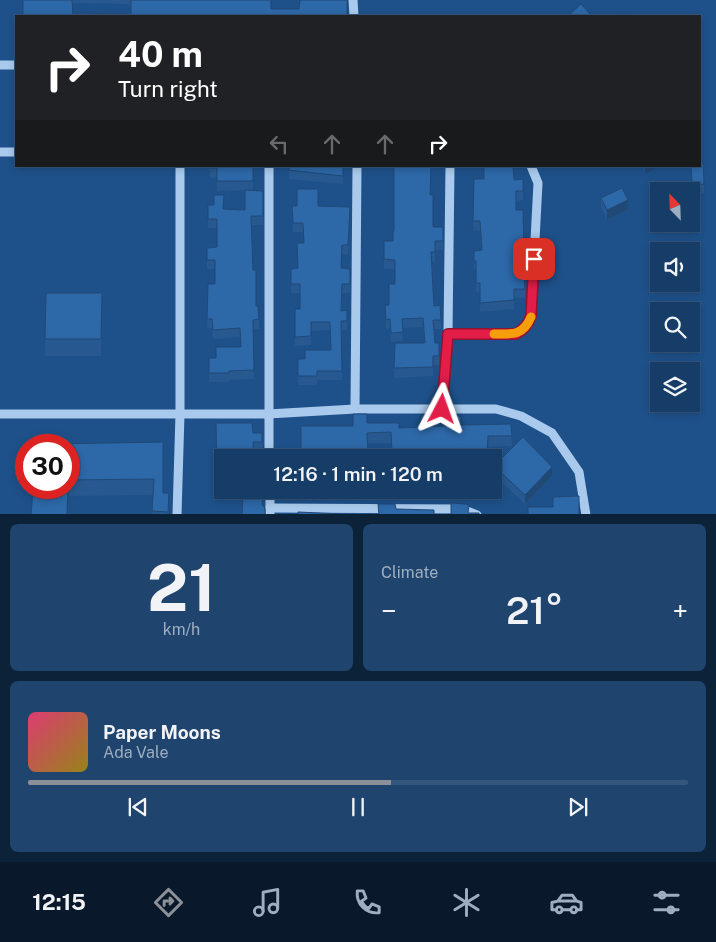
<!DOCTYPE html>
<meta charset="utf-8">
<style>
body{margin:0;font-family:"Public Sans",sans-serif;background:#1f446e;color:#f1f3f6;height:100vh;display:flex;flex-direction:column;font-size:19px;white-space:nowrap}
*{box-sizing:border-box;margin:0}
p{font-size:16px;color:#9eaec0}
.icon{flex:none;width:28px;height:28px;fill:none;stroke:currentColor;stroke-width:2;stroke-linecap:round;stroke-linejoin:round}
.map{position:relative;height:514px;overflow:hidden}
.sheet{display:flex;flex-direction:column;gap:10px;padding:10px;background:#0c2239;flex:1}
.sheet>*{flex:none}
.guide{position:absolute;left:15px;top:15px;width:686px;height:152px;border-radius:0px;box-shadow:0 2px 8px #0003,0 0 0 1px #35567c;background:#202124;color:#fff;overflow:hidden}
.needle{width:32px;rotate:337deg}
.buttons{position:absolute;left:650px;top:182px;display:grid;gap:10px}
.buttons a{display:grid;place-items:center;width:50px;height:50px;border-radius:0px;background:#163d68;box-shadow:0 2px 8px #0003,0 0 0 1px #35567c;font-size:25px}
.speed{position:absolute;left:15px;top:434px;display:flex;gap:10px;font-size:25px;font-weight:700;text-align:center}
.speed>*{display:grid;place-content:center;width:65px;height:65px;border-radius:50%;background:#163d68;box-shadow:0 2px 8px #0003,0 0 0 1px #35567c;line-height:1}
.speed .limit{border:8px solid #d22;background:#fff;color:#111}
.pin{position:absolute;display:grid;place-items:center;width:42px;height:42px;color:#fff;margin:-21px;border-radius:10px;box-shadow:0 2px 8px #0006}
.me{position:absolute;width:55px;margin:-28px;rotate:4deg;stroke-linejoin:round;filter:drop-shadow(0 0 4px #0008)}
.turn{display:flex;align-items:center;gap:18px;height:105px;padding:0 20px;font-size:22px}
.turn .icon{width:65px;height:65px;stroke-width:2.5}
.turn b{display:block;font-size:35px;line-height:42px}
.lanes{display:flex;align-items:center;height:48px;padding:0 20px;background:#0003;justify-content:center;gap:25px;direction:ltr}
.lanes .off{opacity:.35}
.big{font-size:38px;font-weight:600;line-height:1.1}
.sheet .widget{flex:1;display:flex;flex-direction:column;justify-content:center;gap:8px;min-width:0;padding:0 18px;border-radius:8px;background:#1f446e}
.sheet .dial{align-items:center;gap:0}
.dial b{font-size:65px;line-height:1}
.song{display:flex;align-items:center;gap:15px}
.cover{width:60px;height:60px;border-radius:8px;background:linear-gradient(135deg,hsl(340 70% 55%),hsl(50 70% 35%))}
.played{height:5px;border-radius:2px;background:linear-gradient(90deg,#8c9099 55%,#35567c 55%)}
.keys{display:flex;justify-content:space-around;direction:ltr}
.heat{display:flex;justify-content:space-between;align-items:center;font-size:28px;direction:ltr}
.sheet .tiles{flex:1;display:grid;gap:10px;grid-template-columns:1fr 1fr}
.widget:last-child{grid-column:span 2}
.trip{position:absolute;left:214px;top:449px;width:288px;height:50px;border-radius:0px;background:#163d68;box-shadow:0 2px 8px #0003,0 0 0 1px #35567c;font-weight:600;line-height:50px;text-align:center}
.tabs{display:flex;height:80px;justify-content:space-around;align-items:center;background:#09182a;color:#9eaec0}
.tabs .icon{width:35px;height:35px}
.tabs .selected{color:#8c9099}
.tabs b{font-size:22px;color:#f1f3f6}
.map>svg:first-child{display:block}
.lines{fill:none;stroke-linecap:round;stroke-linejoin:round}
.minor{stroke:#a9caec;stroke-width:9}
.wall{fill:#275990;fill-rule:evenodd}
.shaded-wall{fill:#204976}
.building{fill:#2d68a8;stroke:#204976;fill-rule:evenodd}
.route-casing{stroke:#92132f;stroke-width:12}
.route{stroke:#e11d48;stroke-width:9}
.slow{stroke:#f59e0b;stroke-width:9}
</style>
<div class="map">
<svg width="716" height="515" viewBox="0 0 716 515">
<rect width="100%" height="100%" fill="#1e518a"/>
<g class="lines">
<!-- minor -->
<g class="minor">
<polyline points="353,0 354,16"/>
<polyline points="0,65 16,65"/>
<polyline points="0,152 16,152"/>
<polyline points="269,166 269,458"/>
<polyline points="448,334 516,334 528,325 531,316 538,183 531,166"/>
<polyline points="355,409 357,166"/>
<polyline points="443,409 448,334 450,166"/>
<polyline points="0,414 268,414 355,409 496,409 521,416 552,433 579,472 586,515"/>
<polyline points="270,490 270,515"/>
<polyline points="270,508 462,509 477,515"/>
<polyline points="177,515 180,414 180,166"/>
</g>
</g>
<!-- wall -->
<g class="wall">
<polygon points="23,0 271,0 271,9 347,16 131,16 130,4 72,3 73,16 23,16"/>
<polygon points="209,166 253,166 253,190 217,191 217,177 210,178"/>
<polygon points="642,166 658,166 658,167 645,174"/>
<polygon points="691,166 704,184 704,193 692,194"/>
<polygon points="289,170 343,176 343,184 289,179"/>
<polygon points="474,179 523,179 523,200 516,201 516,210 523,210 524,260 520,261 521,271 525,289 525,298 514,298 514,309 480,312 480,293 476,292 476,270 474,270 474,251 481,250 480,231 473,230"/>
<polygon points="263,191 263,225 252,225 253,270 256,306 259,319 259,329 253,329 254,379 229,380 229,382 209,382 209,358 216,358 241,347 240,337 213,339 212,328 207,328 208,284 215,284 215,269 207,269 207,248 217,247 217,228 208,228 208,205 224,209 245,210"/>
<polygon points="430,195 433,227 443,227 443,250 435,250 435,261 432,262 434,306 441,320 441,329 434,329 435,343 439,343 439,365 433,365 433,376 394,378 394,368 424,343 423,327 402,328 403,341 391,342 390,328 386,329 385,305 389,305 395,284 395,269 384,269 384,241 393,241"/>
<polygon points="601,198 628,210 607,219 601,207"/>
<polygon points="292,206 318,206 350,216 348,254 342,254 341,268 350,269 350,293 342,293 342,311 347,321 347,330 342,330 342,380 317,380 317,385 298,385 298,359 305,359 330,350 330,330 311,331 311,345 295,346 295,309 300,309 300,293 291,293 291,269 298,268 297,243 304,243 303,232 293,232"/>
<polygon points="46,293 102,293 101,356 45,356"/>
<path d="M446 416 461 425 511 424 512 446 488 447 487 458H301L353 426 367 423 399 428 446 426ZM368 443H391V453L368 454Z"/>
<polygon points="216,423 253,433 262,433 262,453 222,458 222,479 217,479"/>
<polygon points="163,442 163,493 169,493 168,515 152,515 153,495 68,496 67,515 31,515 54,491 54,488 69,488 69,445"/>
<polygon points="494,466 552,476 525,504 494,475"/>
</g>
<!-- shaded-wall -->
<g class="shaded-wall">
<polygon points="645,166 658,166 658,167 645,174"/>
<polygon points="628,200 628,210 607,219 607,210"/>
<polygon points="552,467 552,476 525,504 525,495"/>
</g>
<!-- building -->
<g class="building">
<polygon points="23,0 72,0 73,16 47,16 47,15 23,16"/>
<polygon points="131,0 271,0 271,9 299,9 300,0 347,0 347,16 131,16"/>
<polygon points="581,4 591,15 589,16 574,16 571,13"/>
<polygon points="78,13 128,14 128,16 78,16"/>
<polygon points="624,13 627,16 621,16"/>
<polygon points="700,161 703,161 704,184 692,185 691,166 700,166"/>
<polygon points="209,166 253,166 253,181 217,181 217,168 210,168"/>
<polygon points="289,166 343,166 343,176 289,170"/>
<polygon points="394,166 431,166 430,195 433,195 433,227 443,227 443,241 435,241 435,252 431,252 434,306 440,305 441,320 433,320 435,343 439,343 439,356 433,356 433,367 394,368 395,343 425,343 423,318 402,319 403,332 391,333 390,319 386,320 385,305 389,305 389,284 395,284 395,260 384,259 384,241 393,241 393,231 394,231"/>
<polygon points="484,166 513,166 514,180 523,179 523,191 516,191 516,210 523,210 524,251 519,252 521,271 524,270 525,289 514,289 514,300 480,303 480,283 476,283 476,261 474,261 474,251 482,250 480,221 473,221 474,179 484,179"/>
<polygon points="622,188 628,200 607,210 601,198"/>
<polygon points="297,189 318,189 318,206 350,207 348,245 342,245 341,268 350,269 350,284 342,284 341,311 347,310 347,321 341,321 342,371 317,371 317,376 298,376 298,359 305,359 305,350 331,350 330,322 311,322 311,336 295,337 295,309 300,309 300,284 291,284 291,269 298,268 297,243 304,243 303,223 293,223 292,206 297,206"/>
<polygon points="245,190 263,191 263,216 251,216 253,270 256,270 256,306 258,306 259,319 253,320 254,370 229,371 229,373 209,373 209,358 216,358 216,347 241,347 240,328 213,330 212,319 207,319 208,284 215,284 215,260 207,260 207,248 217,247 217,219 208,219 208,205 214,205 214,195 224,195 223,209 245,210"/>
<polygon points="46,293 102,293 101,339 45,339"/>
<path d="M353 414H367V423H399V428L446 426V416H461V425L511 424 512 436H488L487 458H301V426H353ZM391 432 392 453 368 454 367 433Z"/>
<polygon points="216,423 252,423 253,433 262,433 262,442 253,442 254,458 222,458 222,468 217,468"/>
<polygon points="523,437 552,467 525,495 494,466"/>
<polygon points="163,442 163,493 169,493 168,512 152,511 154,479 69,480 69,445 54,445 54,444"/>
<polygon points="55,488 68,488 67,515 31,515 33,490 55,491"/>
<polygon points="243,490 263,490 262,505 265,508 265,515 242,515"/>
<polygon points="579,496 579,515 528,515 528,507 553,507 553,497"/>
<polygon points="451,503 466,504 469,505 468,513 479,513 479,515 451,515"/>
<polygon points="378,504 395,504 396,509 434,510 434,515 379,515"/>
<polygon points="298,512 343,514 343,515 298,515"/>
</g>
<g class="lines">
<!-- route casing -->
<g class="route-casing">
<path id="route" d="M442 409 448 334H516C524 329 528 325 531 316L534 259"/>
</g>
<!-- route -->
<use href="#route" class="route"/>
<!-- slow -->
<path class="slow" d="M494 334C512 334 523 336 531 317"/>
</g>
</svg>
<div class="buttons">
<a><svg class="needle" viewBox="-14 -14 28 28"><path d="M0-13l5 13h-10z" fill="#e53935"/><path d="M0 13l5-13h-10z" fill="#9eaec0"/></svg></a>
<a><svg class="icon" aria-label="sound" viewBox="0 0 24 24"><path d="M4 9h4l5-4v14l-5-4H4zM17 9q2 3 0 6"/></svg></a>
<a><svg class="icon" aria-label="search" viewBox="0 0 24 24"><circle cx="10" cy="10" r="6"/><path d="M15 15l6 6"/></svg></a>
<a><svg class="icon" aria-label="layers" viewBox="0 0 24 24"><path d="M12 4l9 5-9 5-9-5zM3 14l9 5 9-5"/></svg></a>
</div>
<div class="speed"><div class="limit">30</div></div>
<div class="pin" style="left:534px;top:259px;background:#d93025"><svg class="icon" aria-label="arrive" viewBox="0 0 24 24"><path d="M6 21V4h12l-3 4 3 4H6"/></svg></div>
<svg class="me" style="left:442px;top:409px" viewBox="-20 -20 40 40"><path d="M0-17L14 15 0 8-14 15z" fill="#e11d48" stroke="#fff" stroke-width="4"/></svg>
<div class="trip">12:16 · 1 min · 120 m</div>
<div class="guide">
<div class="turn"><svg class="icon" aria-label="right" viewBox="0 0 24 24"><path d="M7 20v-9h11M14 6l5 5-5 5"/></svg><div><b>40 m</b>Turn right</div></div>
<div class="lanes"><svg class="icon off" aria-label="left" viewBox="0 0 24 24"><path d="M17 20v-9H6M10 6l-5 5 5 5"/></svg><svg class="icon off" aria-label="ahead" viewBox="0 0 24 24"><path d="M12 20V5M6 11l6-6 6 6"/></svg><svg class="icon off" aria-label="ahead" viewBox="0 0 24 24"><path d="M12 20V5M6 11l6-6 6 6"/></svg><svg class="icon" aria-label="right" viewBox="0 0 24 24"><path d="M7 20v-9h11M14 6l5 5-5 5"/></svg></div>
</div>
</div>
<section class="sheet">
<div class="tiles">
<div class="widget dial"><b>21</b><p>km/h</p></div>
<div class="widget"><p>Climate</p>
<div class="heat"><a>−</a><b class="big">21°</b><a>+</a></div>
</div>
<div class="widget">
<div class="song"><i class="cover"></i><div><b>Paper Moons</b><p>Ada Vale</p></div></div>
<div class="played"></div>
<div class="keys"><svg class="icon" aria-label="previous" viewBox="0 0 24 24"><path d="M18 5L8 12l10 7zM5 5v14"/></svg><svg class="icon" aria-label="pause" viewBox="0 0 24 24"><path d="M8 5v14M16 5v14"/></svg><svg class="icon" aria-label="next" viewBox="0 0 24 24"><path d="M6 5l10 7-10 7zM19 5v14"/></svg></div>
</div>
</div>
</section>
<nav class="tabs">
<b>12:15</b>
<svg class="icon selected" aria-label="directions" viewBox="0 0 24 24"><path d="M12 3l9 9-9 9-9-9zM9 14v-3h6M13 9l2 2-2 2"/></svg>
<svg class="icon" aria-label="music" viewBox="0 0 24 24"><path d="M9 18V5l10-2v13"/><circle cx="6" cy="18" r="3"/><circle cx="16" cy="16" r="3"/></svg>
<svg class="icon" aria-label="phone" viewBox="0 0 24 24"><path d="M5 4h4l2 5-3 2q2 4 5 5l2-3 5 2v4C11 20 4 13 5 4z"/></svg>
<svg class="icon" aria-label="climate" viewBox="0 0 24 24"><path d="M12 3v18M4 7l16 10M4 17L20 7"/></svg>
<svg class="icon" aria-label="car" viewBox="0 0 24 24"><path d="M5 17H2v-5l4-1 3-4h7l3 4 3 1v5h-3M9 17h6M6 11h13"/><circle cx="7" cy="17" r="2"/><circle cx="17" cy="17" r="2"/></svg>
<svg class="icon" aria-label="filters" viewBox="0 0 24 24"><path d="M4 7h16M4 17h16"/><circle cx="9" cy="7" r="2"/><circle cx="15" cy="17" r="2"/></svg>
</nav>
